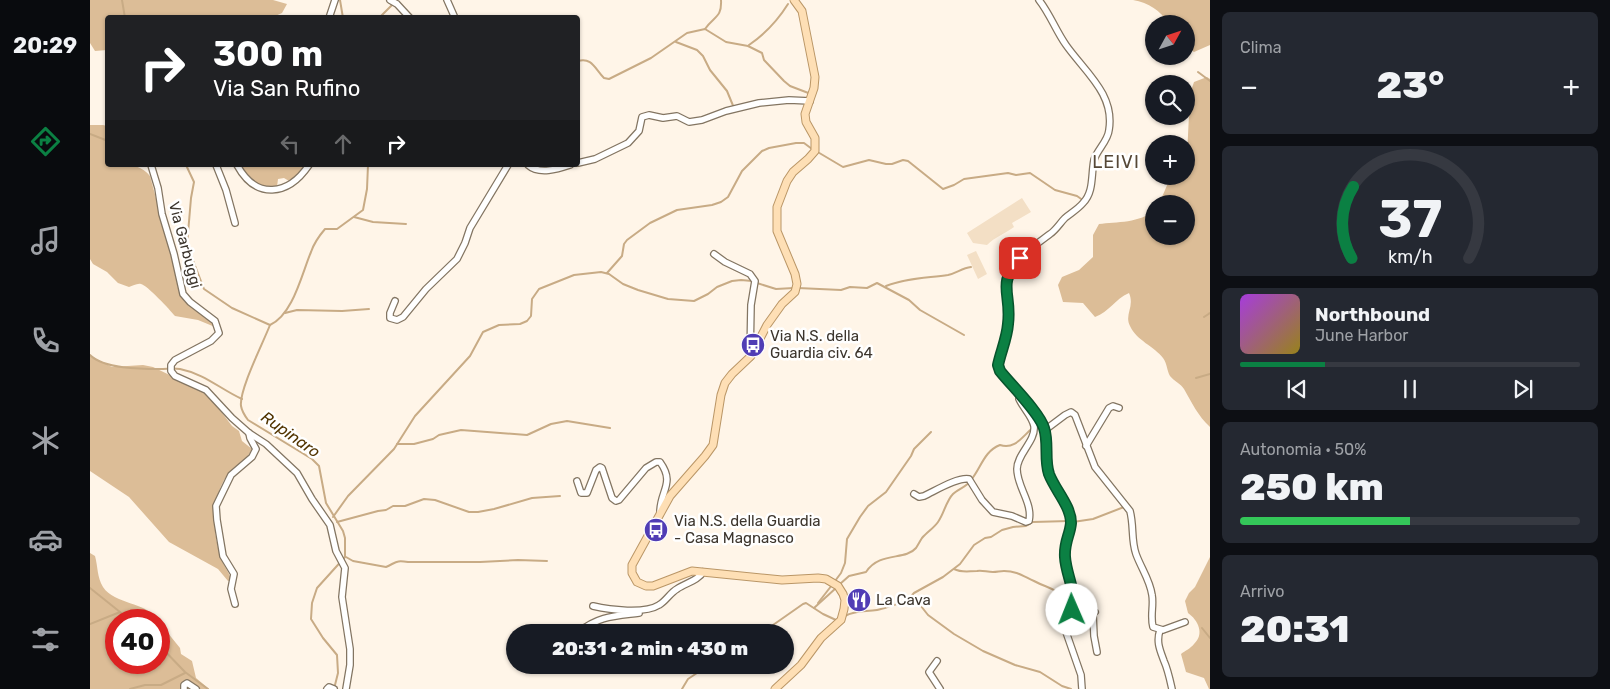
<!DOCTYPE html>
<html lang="it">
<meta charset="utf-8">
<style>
body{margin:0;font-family:Rubik,sans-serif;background:#242831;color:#f1f3f6;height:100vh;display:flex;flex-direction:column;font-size:19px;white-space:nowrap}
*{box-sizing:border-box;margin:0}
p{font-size:16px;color:#9ea1a6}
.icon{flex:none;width:28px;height:28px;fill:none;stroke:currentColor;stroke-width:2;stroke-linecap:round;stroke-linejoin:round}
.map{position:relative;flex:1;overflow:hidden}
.side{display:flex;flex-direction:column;gap:12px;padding:12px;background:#0d0f14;width:400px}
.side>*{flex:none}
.guide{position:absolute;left:15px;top:15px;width:475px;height:152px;border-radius:5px;box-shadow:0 1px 4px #0004;background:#202124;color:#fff;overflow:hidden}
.needle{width:32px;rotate:50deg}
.controls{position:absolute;left:1055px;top:15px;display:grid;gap:10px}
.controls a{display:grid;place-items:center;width:50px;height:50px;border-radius:50%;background:#171b24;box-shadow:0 1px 4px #0004;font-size:25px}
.speed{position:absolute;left:15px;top:609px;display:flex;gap:10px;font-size:25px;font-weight:700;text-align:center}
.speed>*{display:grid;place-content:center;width:65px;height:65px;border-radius:50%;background:#171b24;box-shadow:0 1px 4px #0004;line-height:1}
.speed .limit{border:8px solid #d22;background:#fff;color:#111}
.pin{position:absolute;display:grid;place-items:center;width:42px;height:42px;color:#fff;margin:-21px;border-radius:10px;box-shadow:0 2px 8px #0006}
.me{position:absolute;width:55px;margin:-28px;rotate:359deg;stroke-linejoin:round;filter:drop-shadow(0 0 4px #0008)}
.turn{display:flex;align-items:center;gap:18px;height:105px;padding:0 25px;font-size:22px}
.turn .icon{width:65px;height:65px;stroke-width:2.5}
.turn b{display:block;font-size:35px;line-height:42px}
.lanes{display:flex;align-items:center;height:48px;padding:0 25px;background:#0003;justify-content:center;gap:25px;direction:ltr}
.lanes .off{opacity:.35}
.big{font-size:38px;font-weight:800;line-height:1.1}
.side .widget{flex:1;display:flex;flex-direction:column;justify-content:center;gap:8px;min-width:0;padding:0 18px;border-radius:8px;background:#242831}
.side .dial{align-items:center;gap:0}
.dial svg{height:130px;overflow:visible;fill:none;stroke:#363941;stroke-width:7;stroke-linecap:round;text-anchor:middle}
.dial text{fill:#f1f3f6;stroke:none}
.song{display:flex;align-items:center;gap:15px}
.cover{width:60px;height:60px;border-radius:8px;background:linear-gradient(135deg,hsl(280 70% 55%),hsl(50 70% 35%))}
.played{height:5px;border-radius:2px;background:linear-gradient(90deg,#0b8043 25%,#363941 25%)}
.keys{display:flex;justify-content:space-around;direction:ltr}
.heat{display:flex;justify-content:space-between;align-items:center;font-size:28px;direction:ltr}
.charge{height:8px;border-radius:4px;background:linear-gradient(90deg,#34c759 50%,#363941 0)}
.trip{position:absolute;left:416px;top:624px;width:288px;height:50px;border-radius:25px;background:#171b24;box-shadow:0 1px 4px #0004;font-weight:800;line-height:50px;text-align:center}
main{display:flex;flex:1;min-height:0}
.tab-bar{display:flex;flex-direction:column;width:90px;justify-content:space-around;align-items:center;background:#090b0e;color:#9ea1a6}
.tab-bar .icon{width:35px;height:35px}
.tab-bar .current{color:#0b8043}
.tab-bar b{font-size:22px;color:#f1f3f6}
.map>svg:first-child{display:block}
.green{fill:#f3dfc5}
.forest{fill:#dcbd97}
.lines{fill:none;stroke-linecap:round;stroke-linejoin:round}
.stream{stroke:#c8ab85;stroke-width:2}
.minor-casing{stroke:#837562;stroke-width:8}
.major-casing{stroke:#ba9666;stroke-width:9}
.minor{stroke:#fff;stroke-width:5.5}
.major{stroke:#fedfb5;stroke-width:7}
.route-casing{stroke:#07532c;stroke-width:12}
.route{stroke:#0b8043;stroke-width:9}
.labels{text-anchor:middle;stroke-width:5;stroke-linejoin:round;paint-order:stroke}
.street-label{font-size:15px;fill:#3c352d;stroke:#fff}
.poi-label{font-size:15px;fill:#3c352d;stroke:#fff;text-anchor:start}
.water-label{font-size:16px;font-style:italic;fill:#523502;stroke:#fff}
.quarter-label{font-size:18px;letter-spacing:1px;fill:#564837;stroke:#fff}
</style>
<main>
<nav class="tab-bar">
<b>20:29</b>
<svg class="icon current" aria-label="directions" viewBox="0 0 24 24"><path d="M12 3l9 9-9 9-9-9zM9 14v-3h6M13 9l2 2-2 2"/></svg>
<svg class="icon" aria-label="music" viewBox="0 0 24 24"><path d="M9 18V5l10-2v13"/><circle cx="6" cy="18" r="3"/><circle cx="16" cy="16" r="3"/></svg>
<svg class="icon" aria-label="phone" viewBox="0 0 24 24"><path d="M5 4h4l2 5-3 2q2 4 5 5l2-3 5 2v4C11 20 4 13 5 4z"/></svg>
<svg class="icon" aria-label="climate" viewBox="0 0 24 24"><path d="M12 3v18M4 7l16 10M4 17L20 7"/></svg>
<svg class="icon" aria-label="car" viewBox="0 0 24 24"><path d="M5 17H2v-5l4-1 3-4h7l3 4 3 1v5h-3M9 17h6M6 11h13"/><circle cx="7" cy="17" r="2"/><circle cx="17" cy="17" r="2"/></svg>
<svg class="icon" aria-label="filters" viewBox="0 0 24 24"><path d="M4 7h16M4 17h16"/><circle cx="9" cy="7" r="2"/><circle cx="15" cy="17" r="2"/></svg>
</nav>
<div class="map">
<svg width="1120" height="689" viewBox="0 0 1120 689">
<rect width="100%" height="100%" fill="#fff5e8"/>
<!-- green -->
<g class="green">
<path d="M932 198 941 212 922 223 924 227C914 234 905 237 897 245L883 243 877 233Z"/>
<polygon points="886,251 897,274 888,279 877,255"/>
</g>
<!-- forest -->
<g class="forest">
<polygon points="0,0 183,0 197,4 192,13 183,17 18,18 17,50 5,51 0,43"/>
<path d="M1043 0H1120V45L1104 52 1096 46V24H1079C1070 10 1059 3 1043 0Z"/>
<path d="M1117 77 1120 79V427C1108 416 1102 403 1094 389 1091 384 1084 381 1080 376 1077 371 1077 363 1073 358 1064 346 1047 341 1040 326 1034 314 1045 307 1039 293 1025 299 1019 312 1005 317L993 303 973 302 968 285 972 277 989 270 1003 257V235L1009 224C1026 222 1051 223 1064 210V236H1096V204H1069L1081 176H1096L1100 94 1104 82Z"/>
<path d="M0 125H13L17 126 18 165C34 165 49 162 60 176L81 254 88 288 94 301 123 324 125 327 108 320 85 316C80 310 57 285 51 284 47 283 43 286 39 287L28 283 17 272 3 264 0 259Z"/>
<path d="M149 165H216C211 172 206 177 199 181L194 178 188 179 187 187C163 187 163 183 149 165Z"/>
<path d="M0 356 22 367 53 365 63 367 117 393 142 426 149 431 152 441 162 449C157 462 141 468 134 480 120 505 123 537 133 563 136 569 140 574 141 580L138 581 128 569 79 542 39 497 0 471Z"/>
<path d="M0 553 5 556C8 567 7 577 13 587 25 605 55 601 68 620H26V662H69V622L90 648 91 654 102 661 106 678 119 689H0Z"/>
<path d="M1120 557V689H1119L1114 678 1096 672 1091 654C1095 651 1101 648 1104 644 1115 634 1108 620 1098 613L1095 601 1099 593 1105 587Z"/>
</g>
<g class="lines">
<!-- stream -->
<g class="stream">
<polyline points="32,0 35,18"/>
<polyline points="250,0 253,18"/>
<polyline points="289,18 307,0"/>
<path d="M615 29C624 16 632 18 631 0"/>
<polyline points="586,42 607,50 613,56 620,70 637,91 644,108"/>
<path d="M659 45C675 34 688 20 698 4"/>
<path d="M488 61C502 57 505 69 514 78L519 79 561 58 597 33 615 29 636 42 658 46 672 53 674 60 694 81 700 86 721 94"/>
<polyline points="1108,72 1120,81"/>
<polyline points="0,134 18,141"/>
<polyline points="726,151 753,167 779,160 796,164 802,164 813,160 818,161 853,189 864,185 874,179 918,173 926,175 940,173 965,190 987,196 994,201"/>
<path d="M96 165 104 182 101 198 97 245 114 289 142 308 180 325C173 343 149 390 151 406 152 412 155 416 158 420L222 459 229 466 236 503 253 531 255 538V557L227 588 222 603 221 619 233 638 247 655 248 673 244 689"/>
<polyline points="264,217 283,222 316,224"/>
<polyline points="517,273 532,256 534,244 537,240 560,223 587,210 622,205 631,202 638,197 652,171 672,151 679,148 706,143 714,143 722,149"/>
<polyline points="667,283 686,289 704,288"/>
<path d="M796 286C816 278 838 278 858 275 867 273 872 268 881 267"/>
<polyline points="708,288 751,290 760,287 777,288 787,283 819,300 830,310 874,335"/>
<polyline points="195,313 207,310 252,311 279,309"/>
<polyline points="1114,317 1120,313"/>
<path d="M180 325C203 315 212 273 221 252 224 243 229 236 235 229H247L273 210 277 189 278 165"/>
<path d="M0 355C14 369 51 369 70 369 77 369 84 368 90 369 115 374 130 389 152 399"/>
<polyline points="1106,378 1120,374"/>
<polyline points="307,444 324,444 343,439 349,435 371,430 437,435 461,424 477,421 520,428"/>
<polyline points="243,517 258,496 304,449 325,416 380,356 393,332 409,325 430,324 437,321 441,316 442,299 449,289 484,275 511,272 519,274 533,284 548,290 578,299 604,301 618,294 627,287 642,281 651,280 662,281"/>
<polyline points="247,522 288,511 296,510 303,506 315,506 334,499 345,500 379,512 388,512 404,509 442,498 470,496"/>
<polyline points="983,522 1003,519 1034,507"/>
<path d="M256 557 263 561 296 567C307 562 306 560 318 562H390L428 560 457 561"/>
<path d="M864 569C872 573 878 571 887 571 892 570 897 572 903 572 907 572 910 571 914 571 927 571 933 576 944 581 957 588 963 587 975 598"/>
<polyline points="745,581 751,573 755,563 757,539 770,517 778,506 796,492 821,456 824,449 841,432"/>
<path d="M750 584 759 576 776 572C790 551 815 561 826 548 828 545 830 541 832 538 837 532 844 528 848 522 854 514 856 501 863 494 868 489 877 487 881 480 891 468 894 451 910 445 928 451 935 430 949 424"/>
<polyline points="0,588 40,620"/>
<polyline points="823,596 838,615 864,634 893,651 925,665 950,672 972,686 981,689"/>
<polyline points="728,603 742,585"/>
<polyline points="724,608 746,588"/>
<path d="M755 616C766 610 776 612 787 610 797 608 805 603 815 603L824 593 853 577 870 564 884 545 895 538 901 537 912 530 923 527 936 526 943 522 979 521"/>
<polyline points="0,624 30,612"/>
<polyline points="1112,628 1120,638"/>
<polyline points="673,632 713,604 716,603 733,614 746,620"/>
<polyline points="69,645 95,672 118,689"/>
<polyline points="40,689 55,685 71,685 95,673"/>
<polyline points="592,689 598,679 619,665"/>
</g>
<!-- minor casing -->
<g class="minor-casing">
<g id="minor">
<polyline points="300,0 307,4 320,18"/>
<polyline points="357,0 365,18"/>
<path d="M949 0C960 14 966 31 976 45 995 72 1025 94 1019 130 1018 141 1007 150 1004 160 1001 175 1004 192 993 203 988 209 981 213 975 218 970 223 966 230 960 234 944 246 926 257 917 276 913 287 920 308 919 321 917 336 912 351 908 365L910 371 942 410 954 427 957 463 960 475 979 514 981 523 975 542V559L983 592V604L976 632 991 675 992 689"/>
<polyline points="239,18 245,0"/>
<polyline points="488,163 505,159 538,143 549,131 552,117 559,115 573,118 587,116 599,122 612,120 636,111 669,103 699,100 720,101"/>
<polyline points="61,165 68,188 72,214 84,254 93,294 100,302 125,321 129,333 121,341 85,360 81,365 81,371 85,376 116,390 142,418 159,433 176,444 207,473 222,499 240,525 246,551 255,568 252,597 260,649 260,665 256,689"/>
<polyline points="126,165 136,190 145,223"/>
<path d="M147 165C166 200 198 196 219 165"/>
<path d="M438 165C449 175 468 169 480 165"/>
<polyline points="624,254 635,262 660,274 665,281 661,305 660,357"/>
<polyline points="305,301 300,313 300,318 307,320 313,317 336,289 367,259 375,243 380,228 418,165"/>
<path d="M955 430 975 415 981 412 985 415 1005 467 1040 511C1044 526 1041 540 1046 554 1051 568 1060 580 1062 595 1064 605 1060 616 1063 627L1073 630 1095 622"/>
<polyline points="996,446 1019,408 1023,406 1029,408"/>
<path d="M487 481 491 493H497L506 470 510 467 512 468 522 498 526 501 529 500 556 468 566 462H570C586 484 569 491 570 514"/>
<path d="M824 494 829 497 834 496C845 491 867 477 879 479L892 500 903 512 922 516 936 522 939 521C943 503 927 487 927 469 927 454 946 441 944 426 942 416 933 408 929 399L931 396"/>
<polyline points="983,603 995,614 1000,616 1005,612"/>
<polyline points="145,604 141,589 144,574 133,556 127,520 126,506 141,475 162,457 166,449 160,438 159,433"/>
<path d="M503 606C520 610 555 614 569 605 576 601 580 593 587 589 595 583 608 581 613 572"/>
<polyline points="1003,614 1004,636 1007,652"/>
<path d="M1070 630C1066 642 1070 650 1074 661 1078 670 1080 680 1082 689"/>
<path d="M489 632C508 616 525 616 549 613"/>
<polyline points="847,661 839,672 850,689"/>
<polyline points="94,689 94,685 97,683 106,689"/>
<polyline points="237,689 239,687 244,689"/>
</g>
</g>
<!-- major casing -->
<g class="major-casing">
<polyline id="major" points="685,689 711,665 731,638 751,620 754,609 755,600 753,594 748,586 736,579 728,578 692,580 602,571 563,586 556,586 547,582 542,573 542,565 580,496 615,456 623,445 631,395 635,383 642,374 661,356 677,325 692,304 705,292 707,284 705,274 687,231 687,207 697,181 703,172 718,159 725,151 725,138 716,122 715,114 724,88 725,77 712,11 704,0"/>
</g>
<!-- minor -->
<use href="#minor" class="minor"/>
<!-- major -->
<use href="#major" class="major"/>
</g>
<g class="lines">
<!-- route casing -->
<g class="route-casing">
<path id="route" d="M930 258C906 285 922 293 918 324 917 338 911 351 908 365L910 371C921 385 949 412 954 428 959 443 954 459 959 474 965 490 981 506 981 523 980 535 974 542 975 557 976 575 987 592 982 610"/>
</g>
<!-- route -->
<use href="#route" class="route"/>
</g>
<!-- icons -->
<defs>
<g id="bus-disc" transform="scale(1.25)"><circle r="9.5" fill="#503db5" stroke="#fff"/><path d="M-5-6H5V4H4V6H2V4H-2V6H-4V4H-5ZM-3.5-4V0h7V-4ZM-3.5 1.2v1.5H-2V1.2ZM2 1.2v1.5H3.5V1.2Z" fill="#fff"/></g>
<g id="restaurant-disc" transform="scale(1.25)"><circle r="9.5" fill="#503db5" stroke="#fff"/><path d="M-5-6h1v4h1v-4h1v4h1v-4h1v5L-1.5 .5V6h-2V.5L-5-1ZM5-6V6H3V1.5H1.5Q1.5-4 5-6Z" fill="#fff"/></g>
</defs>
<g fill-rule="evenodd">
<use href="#bus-disc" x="663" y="345"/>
<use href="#bus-disc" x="566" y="530"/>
<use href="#restaurant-disc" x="769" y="600"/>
</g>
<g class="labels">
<!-- street labels -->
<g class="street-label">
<text transform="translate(95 245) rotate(75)" y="5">Via Garbuggi</text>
</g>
<!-- poi labels -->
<g class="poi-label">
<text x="680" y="341">Via N.S. della<tspan x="680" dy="17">Guardia civ. 64</tspan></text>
<text x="584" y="526">Via N.S. della Guardia<tspan x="584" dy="17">- Casa Magnasco</tspan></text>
<text x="786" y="605">La Cava</text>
</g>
<!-- water labels -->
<g class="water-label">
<text transform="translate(201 434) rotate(35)" y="6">Rupinaro</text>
</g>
<!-- quarter labels -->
<g class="quarter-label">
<text x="1026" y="168">LEIVI</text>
</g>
</g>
</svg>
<div class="controls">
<a><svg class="needle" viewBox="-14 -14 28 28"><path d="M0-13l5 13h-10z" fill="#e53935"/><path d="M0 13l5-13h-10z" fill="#9ea1a6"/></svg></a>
<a><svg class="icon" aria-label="search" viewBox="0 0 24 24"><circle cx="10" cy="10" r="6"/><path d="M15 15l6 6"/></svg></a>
<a>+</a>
<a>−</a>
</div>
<div class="speed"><div class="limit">40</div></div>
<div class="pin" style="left:930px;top:258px;background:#d93025"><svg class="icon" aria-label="arrive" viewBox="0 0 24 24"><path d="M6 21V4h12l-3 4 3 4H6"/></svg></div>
<svg class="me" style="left:982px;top:610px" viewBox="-20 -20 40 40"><circle r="19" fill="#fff"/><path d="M0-13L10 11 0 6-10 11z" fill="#0b8043"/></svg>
<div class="trip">20:31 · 2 min · 430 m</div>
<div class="guide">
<div class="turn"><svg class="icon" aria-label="right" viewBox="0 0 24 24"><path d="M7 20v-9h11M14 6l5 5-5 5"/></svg><div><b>300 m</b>Via San Rufino</div></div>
<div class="lanes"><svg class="icon off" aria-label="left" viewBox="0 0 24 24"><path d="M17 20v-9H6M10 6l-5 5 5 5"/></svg><svg class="icon off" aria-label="ahead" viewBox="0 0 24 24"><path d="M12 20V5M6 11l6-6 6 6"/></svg><svg class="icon" aria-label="right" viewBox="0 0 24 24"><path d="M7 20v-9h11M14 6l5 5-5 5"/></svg></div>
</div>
</div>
<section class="side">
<div class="widget"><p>Clima</p>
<div class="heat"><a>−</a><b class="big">23°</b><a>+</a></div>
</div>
<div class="widget dial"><svg viewBox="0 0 100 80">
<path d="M14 69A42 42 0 1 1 86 69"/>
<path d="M14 69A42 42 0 0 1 15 25" stroke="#0b8043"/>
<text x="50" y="56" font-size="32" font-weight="700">37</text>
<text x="50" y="72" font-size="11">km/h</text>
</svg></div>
<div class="widget">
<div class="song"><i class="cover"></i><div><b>Northbound</b><p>June Harbor</p></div></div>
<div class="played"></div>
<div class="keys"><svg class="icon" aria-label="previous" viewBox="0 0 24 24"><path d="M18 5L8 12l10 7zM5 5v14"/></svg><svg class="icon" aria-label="pause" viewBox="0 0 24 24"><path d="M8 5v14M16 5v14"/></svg><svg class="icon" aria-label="next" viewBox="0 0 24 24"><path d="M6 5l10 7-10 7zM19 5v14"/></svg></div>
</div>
<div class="widget"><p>Autonomia · 50%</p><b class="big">250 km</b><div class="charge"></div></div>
<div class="widget"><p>Arrivo</p><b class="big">20:31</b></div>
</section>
</main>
